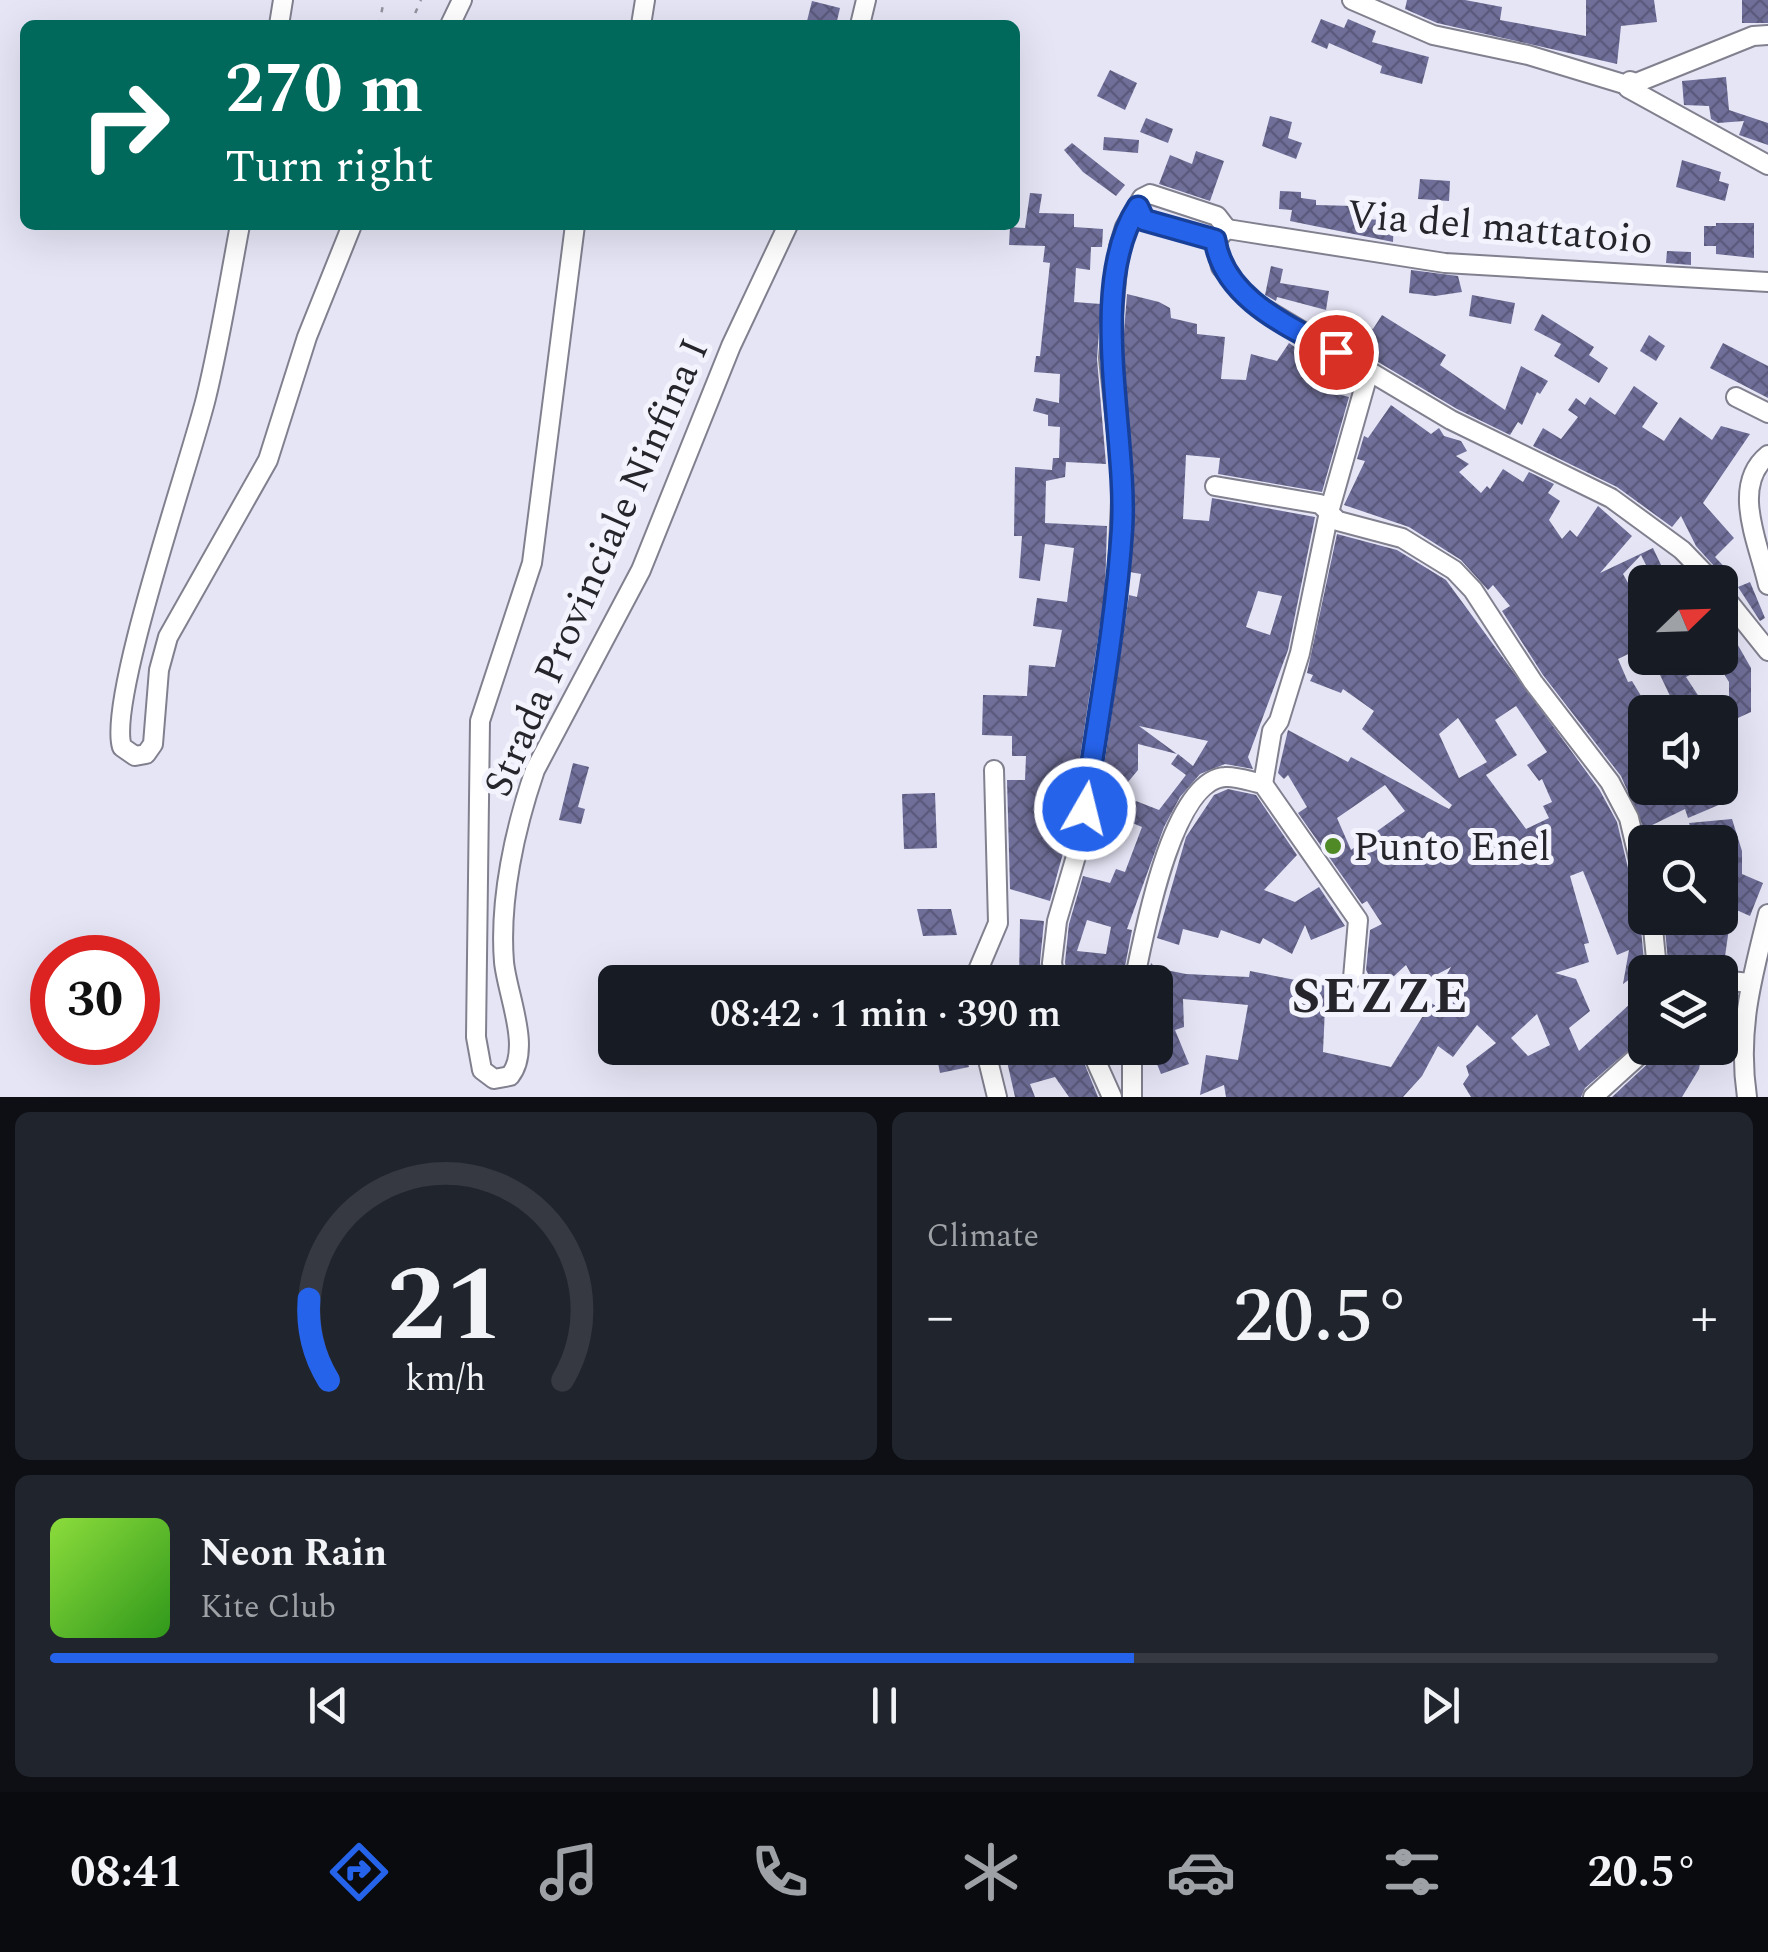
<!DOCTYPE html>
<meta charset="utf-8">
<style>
body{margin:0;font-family:Spectral,serif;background:#20242c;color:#f1f3f6;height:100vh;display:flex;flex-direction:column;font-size:38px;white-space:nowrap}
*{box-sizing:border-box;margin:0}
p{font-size:32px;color:#9ea1a6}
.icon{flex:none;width:55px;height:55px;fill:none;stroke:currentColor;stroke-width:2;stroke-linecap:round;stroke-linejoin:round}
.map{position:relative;height:1097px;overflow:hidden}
.side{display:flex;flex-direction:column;gap:15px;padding:15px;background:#0d0f14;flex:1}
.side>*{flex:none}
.banner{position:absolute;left:20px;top:20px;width:1000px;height:210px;border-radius:15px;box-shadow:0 10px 40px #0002;background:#00695c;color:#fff;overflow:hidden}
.needle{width:65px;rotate:67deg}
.tools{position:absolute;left:1628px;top:565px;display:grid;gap:20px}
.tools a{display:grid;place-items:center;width:110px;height:110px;border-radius:15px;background:#171b24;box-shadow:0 10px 40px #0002;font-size:50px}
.speed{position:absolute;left:30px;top:935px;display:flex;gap:20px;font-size:50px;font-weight:700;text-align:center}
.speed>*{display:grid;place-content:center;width:130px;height:130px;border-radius:50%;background:#171b24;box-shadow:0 10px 40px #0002;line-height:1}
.speed .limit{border:15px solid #d22;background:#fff;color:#111}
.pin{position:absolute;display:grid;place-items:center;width:85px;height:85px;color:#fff;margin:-42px;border:5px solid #fff;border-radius:50%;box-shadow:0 2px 10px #0007}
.me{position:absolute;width:110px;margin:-55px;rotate:8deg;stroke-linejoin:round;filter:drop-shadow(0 0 8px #0008)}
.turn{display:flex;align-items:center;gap:35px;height:210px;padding:0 40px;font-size:45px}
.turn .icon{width:130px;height:130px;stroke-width:2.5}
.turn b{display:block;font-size:70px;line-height:85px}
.big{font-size:75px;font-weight:600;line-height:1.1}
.side .widget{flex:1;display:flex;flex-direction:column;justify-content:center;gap:15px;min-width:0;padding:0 35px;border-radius:15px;background:#20242c}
.side .dial{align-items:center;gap:0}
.dial svg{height:260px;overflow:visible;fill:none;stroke:#363941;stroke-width:7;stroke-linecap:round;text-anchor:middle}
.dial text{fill:#f1f3f6;stroke:none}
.song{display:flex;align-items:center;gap:30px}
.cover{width:120px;height:120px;border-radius:15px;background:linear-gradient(135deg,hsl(90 70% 55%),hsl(110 70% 35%))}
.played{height:10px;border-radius:5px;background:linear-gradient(90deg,#2563eb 65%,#363941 65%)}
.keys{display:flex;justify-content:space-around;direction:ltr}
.heat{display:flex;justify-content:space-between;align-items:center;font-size:55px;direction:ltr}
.side .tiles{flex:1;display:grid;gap:15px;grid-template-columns:1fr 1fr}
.widget:last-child{grid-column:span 2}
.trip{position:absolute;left:598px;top:965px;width:575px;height:100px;border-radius:15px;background:#171b24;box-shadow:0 10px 40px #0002;font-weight:600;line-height:100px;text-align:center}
.tabs{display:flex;height:160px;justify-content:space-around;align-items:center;background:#090b0e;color:#9ea1a6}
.tabs .icon{width:70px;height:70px}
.tabs .selected{color:#2563eb}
.tabs b{font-size:45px;color:#f1f3f6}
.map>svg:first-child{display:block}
.building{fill:url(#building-cross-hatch);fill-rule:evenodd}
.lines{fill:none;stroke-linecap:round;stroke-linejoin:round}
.minor-casing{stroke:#80808f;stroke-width:22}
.path{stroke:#93939f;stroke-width:2.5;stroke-dasharray:5 8;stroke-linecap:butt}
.minor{stroke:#fff;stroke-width:18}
.route-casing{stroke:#184099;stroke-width:25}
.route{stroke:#2563eb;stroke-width:18}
.poi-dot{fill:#4f8a27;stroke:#f3f3fd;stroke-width:4}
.labels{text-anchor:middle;stroke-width:10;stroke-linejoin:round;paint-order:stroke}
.street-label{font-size:40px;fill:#25252b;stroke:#f3f3fd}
.poi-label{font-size:40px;fill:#25252b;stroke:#f3f3fd;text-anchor:start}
.district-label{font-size:50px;font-weight:bold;letter-spacing:2.5px;fill:#25252b;stroke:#f3f3fd}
</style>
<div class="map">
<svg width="1768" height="1097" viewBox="0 0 1768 1097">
<defs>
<pattern id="building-cross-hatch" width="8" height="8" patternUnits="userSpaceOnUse" patternTransform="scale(2.5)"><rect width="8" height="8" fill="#706f99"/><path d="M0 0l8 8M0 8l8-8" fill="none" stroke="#5c5b7d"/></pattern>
</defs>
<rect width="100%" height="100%" fill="#e5e5f6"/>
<!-- building -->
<g class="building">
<polygon points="1407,0 1465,0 1502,7 1500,20 1586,36 1586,0 1654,0 1657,22 1621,26 1617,64 1437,23 1405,9"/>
<rect x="1742" y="0" width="26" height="23"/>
<polygon points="812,1 840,8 836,25 806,25"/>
<polygon points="1321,19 1344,28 1348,19 1376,31 1372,42 1429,57 1422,84 1380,73 1382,66 1329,43 1327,49 1311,42"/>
<polygon points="1110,70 1137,83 1125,110 1097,96"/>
<polygon points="1726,77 1729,110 1768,123 1768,145 1739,135 1744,121 1718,123 1711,119 1709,106 1684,105 1682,81"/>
<polygon points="1270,116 1292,122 1288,138 1302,143 1296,159 1262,146"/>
<polygon points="1146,118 1173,129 1168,143 1140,132"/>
<polygon points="1104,137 1139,140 1138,153 1103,150"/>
<polygon points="1072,143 1125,185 1116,196 1083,172 1064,150"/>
<polygon points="1196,151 1224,161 1210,201 1159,184 1170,155 1192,164"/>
<polygon points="1682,160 1721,172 1719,181 1729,184 1725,201 1676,187"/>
<polygon points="1420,179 1450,181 1449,201 1418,199"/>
<polygon points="1280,191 1301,192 1301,198 1316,200 1316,205 1354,206 1353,218 1394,221 1393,242 1290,221 1292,210 1279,209"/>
<polygon points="1030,193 1042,194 1039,213 1074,214 1074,227 1103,229 1102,247 1091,247 1090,270 1076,268 1074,302 1101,304 1097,359 1106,464 1066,462 1065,477 1046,481 1045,523 1107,526 1105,592 1075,790 1042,785 1039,829 1069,831 1050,901 1010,889 1007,780 1025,780 1026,756 1012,756 1012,736 982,735 983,695 1027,696 1029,665 1055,667 1062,630 1033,626 1037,598 1067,602 1074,548 1045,544 1040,581 1019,578 1022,536 1014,536 1015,467 1052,470 1053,458 1059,458 1060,427 1048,426 1048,415 1033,411 1036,398 1059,403 1060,374 1034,372 1036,356 1040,356 1050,263 1043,262 1045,246 1009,245 1010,227 1025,228"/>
<polygon points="1716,223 1754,223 1754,258 1716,254 1716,246 1704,246 1704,226 1716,226"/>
<polygon points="1667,251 1691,252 1691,265 1666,263"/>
<polygon points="1271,266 1283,269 1280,283 1329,291 1326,310 1277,297 1276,301 1265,295"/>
<polygon points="1411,270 1458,276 1462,292 1435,296 1409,293"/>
<path d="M1127 294 1159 302 1170 308 1171 318 1197 324V334L1225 337 1221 379 1246 380 1251 354 1277 361 1289 343 1319 364 1314 370 1339 378 1334 393 1349 397 1322 492 1218 474 1220 458 1186 455 1183 519 1209 521 1212 498 1315 517 1288 650 1248 757 1253 769 1225 764 1200 774 1180 797 1164 827 1127 929 1132 930 1122 982H1068L1065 962 1069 924 1083 876 1110 883 1116 869 1125 872 1142 827 1125 820 1127 815 1106 808 1100 815 1112 776 1103 773 1129 595 1137 597 1141 574 1130 572 1134 477 1122 358ZM1258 591 1282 596 1270 635 1246 627ZM1139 726 1208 741 1193 766 1178 754 1171 764 1186 775 1159 810 1118 794 1138 770V744L1177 754ZM1087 920 1111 927 1106 954 1077 951Z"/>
<polygon points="1472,295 1515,303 1511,324 1469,316"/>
<polygon points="1542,314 1594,347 1589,355 1608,368 1599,383 1554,356 1561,344 1534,330"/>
<polygon points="1382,315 1446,355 1440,365 1505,410 1521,366 1548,381 1540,394 1537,392 1522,425 1518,422 1510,435 1457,409 1326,331 1329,323 1360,335 1363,326 1373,329"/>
<polygon points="1649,335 1665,346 1656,361 1640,351"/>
<polygon points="1723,343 1768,366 1768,398 1710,368"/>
<polygon points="1634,386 1658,403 1642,427 1664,441 1680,417 1712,440 1721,426 1750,434 1703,503 1734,538 1715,557 1737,580 1731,585 1696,546 1681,516 1672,527 1617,487 1533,446 1543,428 1561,439 1578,417 1568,410 1576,398 1585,405 1590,397 1615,415"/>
<polygon points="1391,405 1431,434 1439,428 1444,436 1461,441 1467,451 1456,456 1469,464 1459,472 1481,493 1487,486 1490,489 1503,469 1523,482 1529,472 1554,484 1548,493 1560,501 1549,520 1562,539 1570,530 1577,537 1598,506 1632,536 1600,573 1653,548 1662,567 1650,573 1641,555 1623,574 1645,613 1645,646 1618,659 1628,682 1632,681 1649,709 1671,698 1652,658 1695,658 1701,669 1686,677 1709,712 1645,712 1645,788 1726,788 1728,801 1688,818 1685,809 1644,829 1621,776 1543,675 1502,611 1510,606 1493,585 1488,590 1461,560 1409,527 1344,505 1365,461 1357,459 1364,436 1368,438"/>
<path d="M1337 534 1397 550 1446 580 1599 789 1617 822 1633 889 1645 898 1640 919 1645 972 1642 970 1623 984 1629 950 1617 955 1583 871 1570 876 1589 943 1584 944 1589 962 1555 973 1576 979 1590 1011 1569 1028 1579 1051 1645 990V1036L1585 1088 1581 1097H1471L1463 1084 1469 1075 1466 1066 1496 1043 1477 1025 1453 1057 1438 1046 1422 1076 1403 1097H1226L1224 1085 1200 1095 1206 1055 1238 1060 1248 1005 1183 999 1184 1027 1175 1030 1189 1064 1161 1074 1157 1064 1144 1063V1048H1155V982H1147L1151 963 1156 968 1186 974 1249 977 1250 971 1326 986 1323 1052 1391 1067 1431 1003 1446 1012 1455 997 1446 976 1451 967 1417 985 1406 965 1381 988 1372 981 1366 970 1370 930 1382 924 1367 901 1362 904 1298 813 1307 807 1288 775 1284 779 1278 773 1288 730 1348 762 1351 757 1449 809 1452 805 1362 729 1374 711 1343 689 1341 693 1310 681 1313 675 1307 673ZM1516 706 1547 752 1527 765 1539 781 1542 779 1552 802 1543 806 1549 818 1526 829 1486 775 1517 755 1495 720ZM1458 718 1487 762 1459 778 1439 734ZM1385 785 1405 811 1351 850 1337 818ZM1537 1014 1550 1045 1528 1056 1511 1038Z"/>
<polygon points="1750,582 1765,618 1760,621 1738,587"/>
<polygon points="1735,640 1751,668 1751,712 1729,722 1729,682 1716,661"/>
<polygon points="573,763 589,767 578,807 585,809 581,824 559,820"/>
<polygon points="1228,789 1256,795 1297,855 1264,890 1295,902 1319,887 1345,926 1311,940 1305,925 1292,954 1263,938 1260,944 1221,930 1218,938 1183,929 1179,945 1157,938 1186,837 1214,795"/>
<polygon points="935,793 937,848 904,849 902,794"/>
<polygon points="1732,819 1742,851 1742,874 1763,883 1750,916 1732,908 1724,963 1714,962 1710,972 1669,972 1664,918 1720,918 1720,842 1696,842 1689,823"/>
<polygon points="917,909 951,909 957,935 923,936"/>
<polygon points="1020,919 1044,921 1040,962 1043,982 1019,982"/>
<polygon points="935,1048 964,1048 969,1067 940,1073"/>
<polygon points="1004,1048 1078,1048 1098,1097 1069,1097 1055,1077 1030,1084 1035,1097 1015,1097"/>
<polygon points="1659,1048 1703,1048 1699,1069 1682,1097 1612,1097 1655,1057"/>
</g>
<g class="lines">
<!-- minor casing -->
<g class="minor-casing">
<g id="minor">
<polyline points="1352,0 1433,35 1528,55 1627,85"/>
<polyline points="279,25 283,0"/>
<polyline points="450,25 462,0"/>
<polyline points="641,25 645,0"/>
<polyline points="860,25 866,0"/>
<polyline points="1627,86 1630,81 1636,83 1753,36 1768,35"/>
<polyline points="1628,88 1768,165"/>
<polyline points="1138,207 1144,220 1215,241 1223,233"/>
<path d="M240 225C229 283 220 341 206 398 191 460 107 701 122 747L135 756 146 754 153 744 159 670 168 637 268 460 307 337 352 225"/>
<path d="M575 225 532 563 480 721 476 1037 482 1070 494 1079 510 1076C532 1049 507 994 504 962 499 900 515 828 535 770L641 570 731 346 788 225"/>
<polyline points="1227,229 1445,263 1768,282"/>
<polyline points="1215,241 1221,267 1253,302 1451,420 1611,498 1682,550 1713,582"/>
<polyline points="1736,397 1768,413"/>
<path d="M1768 455C1730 486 1759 544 1768 585"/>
<polyline points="1215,486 1320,504 1338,521 1402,538 1454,570 1473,590 1533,682 1610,782 1629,818 1645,886"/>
<polyline points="1720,591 1768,651"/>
<polyline points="1263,784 1272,731 1279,721 1300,653 1329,512 1369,371"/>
<polyline points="1652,918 1657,969"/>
<polyline points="1720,980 1750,983"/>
<polyline points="973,982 998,923 994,770"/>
<polyline points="1056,982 1052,963 1057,921 1079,846 1117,593 1122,478 1109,358 1119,247 1125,227 1142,198 1150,194 1217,216 1227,229"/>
<path d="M1134 982C1143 940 1171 780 1225 777 1237 776 1252 782 1263 784L1358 920 1353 978"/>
<polyline points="985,1048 997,1097"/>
<polyline points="1090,1048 1112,1097"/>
<polyline points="1132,1048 1132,1097"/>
<polyline points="1593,1097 1647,1048"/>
<path d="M1747 1097C1737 1031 1752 977 1768 914"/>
</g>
</g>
<!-- path -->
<g class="path">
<polyline points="379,25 384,0"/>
<polyline points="410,25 421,0"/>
</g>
<!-- minor -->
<use href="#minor" class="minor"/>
</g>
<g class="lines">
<!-- route casing -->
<g class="route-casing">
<path id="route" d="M1085 809C1098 716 1116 623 1122 529 1128 436 1086 287 1138 207L1144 220 1215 240C1224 299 1289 326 1336 352"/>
</g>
<!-- route -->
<use href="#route" class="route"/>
</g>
<!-- markers -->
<circle class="poi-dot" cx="1333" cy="846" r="10"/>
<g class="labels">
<!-- street labels -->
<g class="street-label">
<text transform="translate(1500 226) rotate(5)" y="14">Via del mattatoio</text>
<text transform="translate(595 567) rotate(-66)" y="14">Strada Provinciale Ninfina I</text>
</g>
<!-- poi labels -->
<g class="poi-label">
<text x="1353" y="860">Punto Enel</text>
</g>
<!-- district labels -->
<g class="district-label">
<text x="1381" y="1012">SEZZE</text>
</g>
</g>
</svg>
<div class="tools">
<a><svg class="needle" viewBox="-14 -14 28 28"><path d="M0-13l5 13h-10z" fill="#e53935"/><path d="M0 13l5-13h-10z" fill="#9ea1a6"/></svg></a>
<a><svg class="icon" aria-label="sound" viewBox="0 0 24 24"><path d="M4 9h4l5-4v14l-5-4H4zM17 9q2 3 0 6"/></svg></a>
<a><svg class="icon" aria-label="search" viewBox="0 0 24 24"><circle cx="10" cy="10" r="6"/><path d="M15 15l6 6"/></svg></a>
<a><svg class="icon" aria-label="layers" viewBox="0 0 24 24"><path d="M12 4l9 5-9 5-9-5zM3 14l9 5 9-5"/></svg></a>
</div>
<div class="speed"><div class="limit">30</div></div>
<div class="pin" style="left:1336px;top:352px;background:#d93025"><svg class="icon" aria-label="arrive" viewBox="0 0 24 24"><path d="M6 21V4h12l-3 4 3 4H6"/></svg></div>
<svg class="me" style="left:1085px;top:809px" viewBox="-20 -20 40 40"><circle r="17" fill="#2563eb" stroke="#fff" stroke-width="3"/><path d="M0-11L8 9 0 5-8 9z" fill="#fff"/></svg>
<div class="trip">08:42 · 1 min · 390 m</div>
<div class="banner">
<div class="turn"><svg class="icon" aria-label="right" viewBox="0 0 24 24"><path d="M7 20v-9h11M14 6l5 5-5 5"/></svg><div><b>270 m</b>Turn right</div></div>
</div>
</div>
<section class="side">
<div class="tiles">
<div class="widget dial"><svg viewBox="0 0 100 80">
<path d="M14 69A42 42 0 1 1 86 69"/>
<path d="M14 69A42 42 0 0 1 8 44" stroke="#2563eb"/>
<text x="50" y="56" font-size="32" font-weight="700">21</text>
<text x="50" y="72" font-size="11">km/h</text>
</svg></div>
<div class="widget"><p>Climate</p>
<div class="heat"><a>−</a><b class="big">20.5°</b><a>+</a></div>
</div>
<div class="widget">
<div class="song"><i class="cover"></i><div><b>Neon Rain</b><p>Kite Club</p></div></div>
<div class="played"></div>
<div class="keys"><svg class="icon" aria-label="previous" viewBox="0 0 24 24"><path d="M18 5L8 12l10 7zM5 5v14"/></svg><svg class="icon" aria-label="pause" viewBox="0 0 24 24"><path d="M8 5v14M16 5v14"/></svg><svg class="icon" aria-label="next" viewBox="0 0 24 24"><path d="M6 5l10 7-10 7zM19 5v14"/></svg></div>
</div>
</div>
</section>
<nav class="tabs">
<b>08:41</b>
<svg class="icon selected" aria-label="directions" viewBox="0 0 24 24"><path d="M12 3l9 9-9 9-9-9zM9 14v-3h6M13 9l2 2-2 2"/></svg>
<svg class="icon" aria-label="music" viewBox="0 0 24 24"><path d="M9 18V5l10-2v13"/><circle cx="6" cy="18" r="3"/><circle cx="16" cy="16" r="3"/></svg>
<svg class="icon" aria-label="phone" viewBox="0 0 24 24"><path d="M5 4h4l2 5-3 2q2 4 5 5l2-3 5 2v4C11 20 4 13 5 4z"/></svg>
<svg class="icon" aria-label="climate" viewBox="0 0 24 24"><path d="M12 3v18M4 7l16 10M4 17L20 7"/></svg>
<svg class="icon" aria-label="car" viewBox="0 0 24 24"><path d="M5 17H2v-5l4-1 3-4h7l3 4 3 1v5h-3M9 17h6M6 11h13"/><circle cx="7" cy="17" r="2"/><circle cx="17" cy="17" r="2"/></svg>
<svg class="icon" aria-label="filters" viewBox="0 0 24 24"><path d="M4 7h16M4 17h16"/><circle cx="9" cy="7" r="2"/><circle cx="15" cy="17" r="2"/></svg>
<b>20.5°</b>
</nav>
